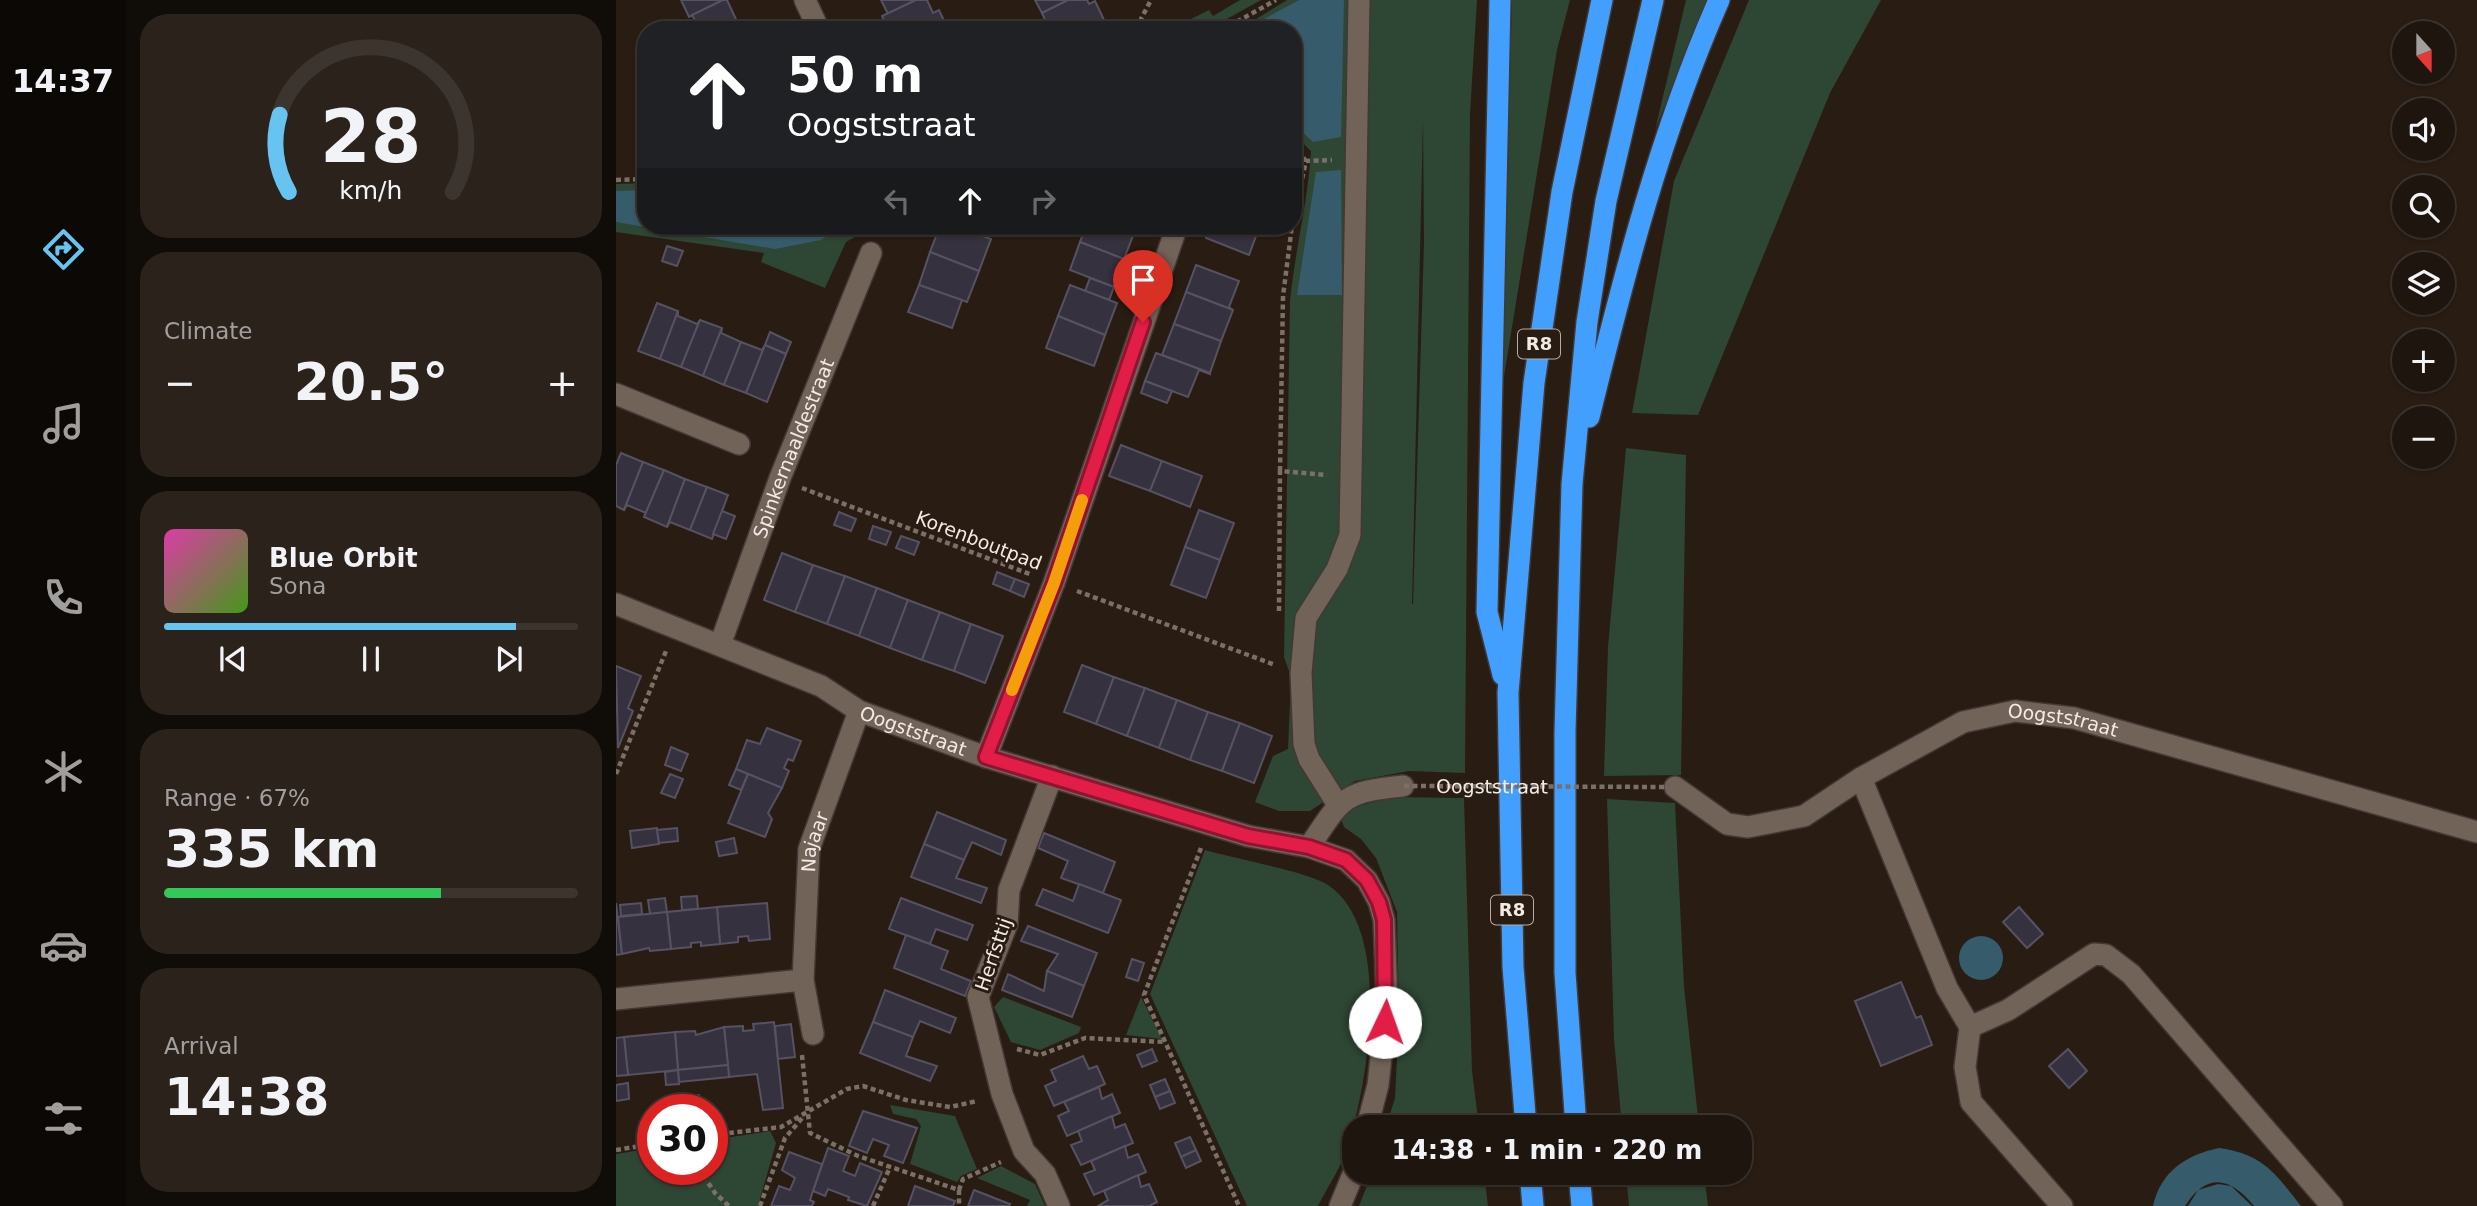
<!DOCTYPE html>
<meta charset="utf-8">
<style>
body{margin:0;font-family:"DejaVu Sans",sans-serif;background:#2b221c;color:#f1f3f6;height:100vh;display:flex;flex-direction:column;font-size:26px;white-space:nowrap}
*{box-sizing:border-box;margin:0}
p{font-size:23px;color:#a19f9e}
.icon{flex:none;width:38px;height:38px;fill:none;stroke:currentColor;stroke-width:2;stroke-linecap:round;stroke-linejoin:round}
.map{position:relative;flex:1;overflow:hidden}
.drawer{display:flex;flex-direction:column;gap:14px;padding:14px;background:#100c08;width:490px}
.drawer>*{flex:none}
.hud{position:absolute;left:21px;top:21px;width:665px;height:214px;border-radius:28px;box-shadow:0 2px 5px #0004,0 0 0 2px #3c342e;background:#202124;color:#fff;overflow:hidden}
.needle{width:46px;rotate:159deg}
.tools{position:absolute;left:1776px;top:21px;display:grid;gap:14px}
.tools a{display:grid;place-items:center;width:63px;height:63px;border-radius:50%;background:#1e150e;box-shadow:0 2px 5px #0004,0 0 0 2px #3c342e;font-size:35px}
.speed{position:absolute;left:21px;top:1094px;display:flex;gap:14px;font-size:35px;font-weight:700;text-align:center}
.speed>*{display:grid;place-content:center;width:91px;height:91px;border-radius:50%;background:#1e150e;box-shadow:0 2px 5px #0004,0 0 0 2px #3c342e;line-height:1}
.speed .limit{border:10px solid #d22;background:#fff;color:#111}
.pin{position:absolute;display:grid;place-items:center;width:60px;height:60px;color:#fff;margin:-72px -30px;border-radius:50% 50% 50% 0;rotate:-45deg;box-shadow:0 0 7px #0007}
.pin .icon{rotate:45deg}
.me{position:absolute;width:77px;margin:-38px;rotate:3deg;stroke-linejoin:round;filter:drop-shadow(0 0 5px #0008)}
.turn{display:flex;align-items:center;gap:24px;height:147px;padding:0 35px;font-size:32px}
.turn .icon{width:91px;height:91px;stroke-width:2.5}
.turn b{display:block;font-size:49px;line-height:60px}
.lanes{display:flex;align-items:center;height:66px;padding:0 35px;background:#0003;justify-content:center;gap:35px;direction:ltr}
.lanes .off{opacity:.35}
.big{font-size:52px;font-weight:700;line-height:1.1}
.drawer .tile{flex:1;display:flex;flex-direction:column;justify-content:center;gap:10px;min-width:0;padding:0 24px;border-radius:28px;background:#2b221c}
.drawer .dial{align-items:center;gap:0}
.dial svg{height:182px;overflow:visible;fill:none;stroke:#3c342e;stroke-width:7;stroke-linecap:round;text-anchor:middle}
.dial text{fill:#f1f3f6;stroke:none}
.song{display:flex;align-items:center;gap:21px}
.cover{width:84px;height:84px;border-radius:10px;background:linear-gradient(135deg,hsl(320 70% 55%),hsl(100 70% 35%))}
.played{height:7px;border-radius:4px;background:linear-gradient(90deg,#67c4f0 85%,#3c342e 85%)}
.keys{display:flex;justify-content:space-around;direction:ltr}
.heat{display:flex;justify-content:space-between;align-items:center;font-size:38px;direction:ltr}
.charge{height:10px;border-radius:5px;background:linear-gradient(90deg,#34c759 67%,#3c342e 0)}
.trip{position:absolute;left:726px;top:1115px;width:410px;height:70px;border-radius:28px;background:#1e150e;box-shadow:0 2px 5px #0004,0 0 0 2px #3c342e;font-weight:700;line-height:70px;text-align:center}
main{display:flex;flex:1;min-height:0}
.tabs{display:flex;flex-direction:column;width:126px;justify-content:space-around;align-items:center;background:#0c0806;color:#a19f9e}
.tabs .icon{width:49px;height:49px}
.tabs .active{color:#67c4f0}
.tabs b{font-size:32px;color:#f1f3f6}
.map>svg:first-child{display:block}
.green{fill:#2e4634;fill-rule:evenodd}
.water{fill:#365b6b}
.building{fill:#35313e;stroke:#575261;stroke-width:2}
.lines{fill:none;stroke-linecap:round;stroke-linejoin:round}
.minor-casing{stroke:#423834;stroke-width:24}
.highway-casing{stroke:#423834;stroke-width:24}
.path{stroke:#7b7068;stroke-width:4.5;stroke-dasharray:5 3.5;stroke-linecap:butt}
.minor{stroke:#726359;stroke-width:21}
.highway{stroke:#429ffe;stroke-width:21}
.path-bridge{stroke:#7b7068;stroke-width:4.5;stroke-dasharray:5 3.5;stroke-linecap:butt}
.route-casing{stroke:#92132f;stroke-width:18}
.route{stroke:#e11d48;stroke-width:12}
.slow{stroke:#f59e0b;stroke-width:12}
.labels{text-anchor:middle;stroke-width:6;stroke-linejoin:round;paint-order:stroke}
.shield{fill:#281c13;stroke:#b6aca5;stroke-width:2}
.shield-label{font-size:18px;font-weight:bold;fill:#f3eae4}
.street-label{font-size:19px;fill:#f3eae4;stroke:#281c13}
</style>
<main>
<nav class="tabs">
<b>14:37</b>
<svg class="icon active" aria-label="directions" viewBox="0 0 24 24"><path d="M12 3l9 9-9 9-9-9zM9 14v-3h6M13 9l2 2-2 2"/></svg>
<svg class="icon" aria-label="music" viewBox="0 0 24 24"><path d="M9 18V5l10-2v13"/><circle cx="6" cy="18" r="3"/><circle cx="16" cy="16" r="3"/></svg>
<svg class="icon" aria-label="phone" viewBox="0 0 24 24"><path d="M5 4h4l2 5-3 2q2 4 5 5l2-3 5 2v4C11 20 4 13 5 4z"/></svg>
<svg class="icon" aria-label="climate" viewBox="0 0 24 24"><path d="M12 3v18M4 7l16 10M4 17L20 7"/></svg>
<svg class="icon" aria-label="car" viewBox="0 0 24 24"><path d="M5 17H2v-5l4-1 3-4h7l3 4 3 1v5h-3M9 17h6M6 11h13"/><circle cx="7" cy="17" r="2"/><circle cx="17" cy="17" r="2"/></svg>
<svg class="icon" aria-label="filters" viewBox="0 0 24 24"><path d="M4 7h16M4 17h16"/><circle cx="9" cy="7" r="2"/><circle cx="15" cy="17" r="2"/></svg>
</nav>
<section class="drawer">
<div class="tile dial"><svg viewBox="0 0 100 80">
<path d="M14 69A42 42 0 1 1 86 69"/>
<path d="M14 69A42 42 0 0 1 10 35" stroke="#67c4f0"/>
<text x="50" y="56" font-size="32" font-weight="700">28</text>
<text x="50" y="72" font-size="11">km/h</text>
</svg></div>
<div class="tile"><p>Climate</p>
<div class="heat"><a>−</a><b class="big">20.5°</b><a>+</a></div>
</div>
<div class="tile">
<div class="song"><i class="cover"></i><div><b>Blue Orbit</b><p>Sona</p></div></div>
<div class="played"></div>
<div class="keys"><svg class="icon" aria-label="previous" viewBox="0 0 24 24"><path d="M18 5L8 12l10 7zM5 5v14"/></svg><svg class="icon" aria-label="pause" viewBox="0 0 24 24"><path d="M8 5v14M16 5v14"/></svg><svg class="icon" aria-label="next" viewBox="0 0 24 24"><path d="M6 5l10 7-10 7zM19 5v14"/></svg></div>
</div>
<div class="tile"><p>Range · 67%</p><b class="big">335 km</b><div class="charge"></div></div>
<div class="tile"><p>Arrival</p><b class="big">14:38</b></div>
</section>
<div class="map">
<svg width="1861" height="1206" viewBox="0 0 1861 1206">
<rect width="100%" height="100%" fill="#281c13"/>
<!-- green -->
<g class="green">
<polygon points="624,0 645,0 591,30 553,30 593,10 597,16"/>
<path d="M671 0H861L854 114 849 773 793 771 739 781 694 811H663L639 802 657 756 672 749 675 677 668 657 674 301C679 250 692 202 695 151L677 134V30H622ZM807 121 808 242 797 604H796Z"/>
<polygon points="896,0 954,0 941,50 885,395"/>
<polygon points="1070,0 1091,0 1039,130"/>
<polygon points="1133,0 1265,0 1214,93 1082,415 1016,413 1058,181"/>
<polygon points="30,183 30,226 258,226 230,242 209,288 145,262 148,253 0,232 0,184"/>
<polygon points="1010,448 1070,455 1065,775 988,776 992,647"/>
<polygon points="778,797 848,798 856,1071 863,1127 770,1127 779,1098 783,1018 781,912 760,858 745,839 728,827 725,819 738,807"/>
<polygon points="991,799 1059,803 1068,986 1083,1127 1006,1127 998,1039"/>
<path d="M589 850C616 858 693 872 712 885 780 930 751 1096 727 1159 720 1175 710 1190 702 1206H631L534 994Z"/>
<polygon points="387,997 465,1027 463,1033 424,1050 395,1042 378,1007"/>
<polygon points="525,997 546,1039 510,1035"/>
<polygon points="274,1105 339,1116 361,1169 345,1176 341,1182 294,1164 305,1126 300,1119 277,1114"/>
<polygon points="154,1131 160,1143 142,1206 0,1206 0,1154 37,1148 37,1169 96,1169 96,1140"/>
<polygon points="385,1166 419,1184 429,1206 411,1206 414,1200 361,1178"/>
<polygon points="756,1173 868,1173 872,1206 743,1206"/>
<polygon points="1010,1173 1088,1173 1092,1206 1013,1206"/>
</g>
<!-- water -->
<g class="water">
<polygon points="683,0 728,0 725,137 697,142 677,123 677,30 628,30"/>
<polygon points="725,170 726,295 681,295 700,172"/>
<polygon points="30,190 30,226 227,226 205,240 159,249 0,222 0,191"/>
<circle cx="1365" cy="958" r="22"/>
<path d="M1603 1148C1647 1154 1659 1173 1685 1206H1638C1614 1177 1591 1172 1569 1206H1537C1545 1171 1570 1155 1603 1148Z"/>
<polygon points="1602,1184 1615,1186 1636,1206 1572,1206 1582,1190"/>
</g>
<!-- building -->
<g class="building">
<polygon points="65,0 107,0 73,17"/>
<polygon points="107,0 111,0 125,30 79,30 83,27 76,15"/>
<polygon points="265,0 300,0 272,14"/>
<polygon points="300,0 311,0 317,13 323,10 331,27 325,30 272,30 266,16"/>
<polygon points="419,0 452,0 426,13"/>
<polygon points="452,0 471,0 473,4 479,1 490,24 477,30 442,30 440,26 433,29 426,13"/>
<polygon points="324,226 339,226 375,239 363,271 314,252"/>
<polygon points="339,226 374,226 370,237"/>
<polygon points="470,226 520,228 508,259 464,242"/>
<polygon points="595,226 639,226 643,228 633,255 590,238"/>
<polygon points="464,242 508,259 498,287 454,270"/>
<polygon points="51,246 67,251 61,266 46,261"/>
<polygon points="314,252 363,271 351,302 303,285"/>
<polygon points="580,265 623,281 613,307 617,310 570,292"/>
<polygon points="474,278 498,287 493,300 469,291"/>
<polygon points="303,285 346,300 336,328 292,312"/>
<polygon points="454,285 501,303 489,335 442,316"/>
<polygon points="570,292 617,310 605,341 558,324"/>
<polygon points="41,303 62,311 44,359 22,351"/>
<polygon points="62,311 62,316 81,324 84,320 65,367 44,359"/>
<polygon points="442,316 489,335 478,366 430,348"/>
<polygon points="84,320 106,328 87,376 65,367"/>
<polygon points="558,324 605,341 594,373 546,355"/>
<polygon points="106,328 105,333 125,342 108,385 87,376"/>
<polygon points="154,332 175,342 170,354 149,345"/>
<polygon points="125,342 146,350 149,345 130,393 108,385"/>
<polygon points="149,345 170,354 151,402 130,393"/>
<polygon points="540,353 594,373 594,374 583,370 572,397 529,381"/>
<polygon points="529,381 556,391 551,403 525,393"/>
<polygon points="505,445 546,461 534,491 493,476"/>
<polygon points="5,453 27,462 8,510 0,506 0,465"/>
<polygon points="546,461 586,476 574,507 534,491"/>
<polygon points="27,462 48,470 30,513 11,505 8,510"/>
<polygon points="48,470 69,479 51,527 28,517"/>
<polygon points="69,479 91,487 74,530 54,522 51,527"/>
<polygon points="91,487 112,495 96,539 74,530"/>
<polygon points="583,510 618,523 604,560 569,547"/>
<polygon points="106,511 119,516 110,539 97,534"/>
<polygon points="223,512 240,519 235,531 218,525"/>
<polygon points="257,526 275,532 270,545 253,539"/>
<polygon points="285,536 303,542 298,555 280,548"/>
<polygon points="569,547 604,560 590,598 555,585"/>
<polygon points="166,553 197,565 179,612 148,600"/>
<polygon points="197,565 229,576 211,624 179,612"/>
<polygon points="381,572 399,579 394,591 377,584"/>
<polygon points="229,576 261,588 243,636 211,624"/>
<polygon points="399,579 413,584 408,597 394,591"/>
<polygon points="261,588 292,600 274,648 243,636"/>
<polygon points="292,600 324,612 306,660 274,648"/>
<polygon points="324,612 355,624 338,671 306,660"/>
<polygon points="355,624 387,636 369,683 338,671"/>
<polygon points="466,665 498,677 480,724 448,712"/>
<polygon points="0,666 25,676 12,708 17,711 2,748"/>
<polygon points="498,677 529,688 511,736 480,724"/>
<polygon points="529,688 561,700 543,748 511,736"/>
<polygon points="561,700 592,712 574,760 543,748"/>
<polygon points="592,712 624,723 606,771 574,760"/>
<polygon points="624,723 656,736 638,783 606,771"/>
<polygon points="151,728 185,741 177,761 172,759 168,768 173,771 166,788 120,769 131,740 144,744"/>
<polygon points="55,747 72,754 65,771 49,765"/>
<polygon points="120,769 132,774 125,790 113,785"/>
<polygon points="54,774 67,779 59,798 45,793"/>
<polygon points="132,774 166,788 152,813 156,819 149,837 112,823"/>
<polygon points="321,812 390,840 385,855 356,842 348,860 308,844"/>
<polygon points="41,828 43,844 16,848 14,831"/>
<polygon points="61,828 62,841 43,843 41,830"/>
<polygon points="428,833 499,862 487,893 445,878 452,861 422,848"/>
<polygon points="118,838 121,853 103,856 100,842"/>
<polygon points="308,844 348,860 340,878 371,888 365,903 295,877"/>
<polygon points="463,884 505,900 492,933 420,905 427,889 457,901"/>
<polygon points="81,896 82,909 66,910 65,897"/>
<polygon points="49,898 51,912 34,914 32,900"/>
<polygon points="285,898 357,925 351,940 320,929 314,944 273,929"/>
<polygon points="0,903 6,954 0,955"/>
<polygon points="25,903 26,914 5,916 4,905"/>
<polygon points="151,903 154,939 133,941 132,936 122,937 122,942 104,944 101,907"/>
<polygon points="101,907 104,944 85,946 85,942 75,943 75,947 55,949 51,912"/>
<polygon points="1403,907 1427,934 1411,948 1387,922"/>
<polygon points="51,912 55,949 34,951 33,948 6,954 2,917"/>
<polygon points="412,926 481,953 468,986 431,971 442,954 405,941"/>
<polygon points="290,935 332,951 325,969 355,981 349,996 278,968"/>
<polygon points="516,959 528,963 522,981 510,977"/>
<polygon points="431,971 468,986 456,1017 386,990 392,974 428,991"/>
<polygon points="1285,982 1300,1018 1305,1016 1316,1045 1265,1066 1239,1001"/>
<polygon points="269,990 340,1018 334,1033 304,1021 297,1037 257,1022"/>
<polygon points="158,1022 167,1108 147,1110 141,1074 113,1077 108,1027 127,1026 127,1031 138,1030 137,1024"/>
<polygon points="257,1022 297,1037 290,1056 321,1066 314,1081 244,1053"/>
<polygon points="175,1024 179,1057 162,1059 159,1026"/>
<polygon points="108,1027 112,1065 62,1070 59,1032 79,1031 80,1035"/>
<polygon points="59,1032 62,1070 12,1075 8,1037"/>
<polygon points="8,1037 12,1075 0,1076 0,1038"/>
<polygon points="536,1049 541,1061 526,1067 521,1055"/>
<polygon points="1452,1049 1471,1071 1453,1088 1433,1066"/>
<polygon points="467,1056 473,1069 481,1066 489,1084 438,1106 429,1086 440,1081 435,1070"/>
<polygon points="112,1065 113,1077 63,1082 62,1070"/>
<polygon points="62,1070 63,1084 50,1085 49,1072"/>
<polygon points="549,1079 554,1091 539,1097 534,1085"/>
<polygon points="12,1083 13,1099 0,1101 0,1085"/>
<polygon points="483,1087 486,1099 496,1094 504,1113 451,1136 442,1116 453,1111 448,1102"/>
<polygon points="554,1091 559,1103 544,1109 539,1097"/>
<polygon points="83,1095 85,1110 68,1110 66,1097"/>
<polygon points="65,1101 66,1110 45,1110 44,1104"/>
<polygon points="247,1111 301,1128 287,1163 268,1156 273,1145 257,1139 251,1153 233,1146"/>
<polygon points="496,1116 499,1128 509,1124 517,1143 465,1165 455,1145 466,1141 462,1131"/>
<polygon points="574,1137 580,1150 565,1157 559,1143"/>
<polygon points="509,1146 512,1158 522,1154 530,1172 478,1195 468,1174 479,1170 475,1161"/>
<polygon points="212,1148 233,1156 227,1171 239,1176 244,1163 266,1172 251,1206 232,1200 233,1197 212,1189 209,1196 197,1191"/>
<polygon points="580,1150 585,1161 570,1168 565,1157"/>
<polygon points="173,1152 206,1164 194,1200 198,1202 196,1206 155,1206 163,1186 174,1190 179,1178 166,1170"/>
<polygon points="522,1175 525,1187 533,1184 541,1202 533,1206 482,1206 492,1200 488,1191"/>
<polygon points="299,1186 339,1201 337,1206 292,1206"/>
<polygon points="358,1190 394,1204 393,1206 352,1206"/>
</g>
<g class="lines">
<!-- minor casing -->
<g class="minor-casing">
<g id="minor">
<polyline points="189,0 203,30"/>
<polyline points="0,394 123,444"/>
<path id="s1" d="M0 604 205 686 243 711 370 757 632 836 693 847 730 860 751 880 763 902 768 920 771 1001 762 1085 751 1127"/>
<path id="s2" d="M104 645 164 478 255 253"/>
<polyline points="370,757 438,583 561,226"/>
<polyline points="436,776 393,890 391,924 362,997 386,1094 408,1151 429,1174 443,1206"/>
<polyline points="1245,778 1331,988 1354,1027 1349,1067 1355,1102 1446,1206"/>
<path id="s3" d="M1059 787 1111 824 1132 827 1188 816 1245 778 1347 722 1399 711 1458 718 1861 832"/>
<polyline points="722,805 693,759 688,744 685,673 690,618 721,569 734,535 743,0"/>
<path d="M693 847C726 798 726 792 787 786"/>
<polyline points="0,999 187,980"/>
<polyline points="1354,1027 1392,1010 1478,954 1490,955 1515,974 1716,1206"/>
<path id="s4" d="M197 1034 187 980 193 849 243 711"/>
<polyline points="724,1206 738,1172"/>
</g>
</g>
<!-- highway casing -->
<g class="highway-casing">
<g id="highway">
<polyline points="884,0 871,612 887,675"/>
<path d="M973 417C1008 275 1044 134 1103 0"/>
<polyline points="910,1127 897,967 892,693 918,383 946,192 986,0"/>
<polyline points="960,1127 949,973 949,732 956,484 971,322 990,201 1037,0"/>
<polyline points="914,1172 917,1206"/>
<polyline points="963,1172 966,1206"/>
</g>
</g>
<!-- path -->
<g class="path">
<polyline points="528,30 525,19 535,0"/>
<polyline points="606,30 660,0"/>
<polyline points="677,144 690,161"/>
<polyline points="0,180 30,179"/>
<polyline points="677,220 690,161 716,160"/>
<polyline points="664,471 667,296 676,226"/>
<polyline points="186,488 416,575"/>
<polyline points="461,591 659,665"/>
<polyline points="663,611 664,471 711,475"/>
<polyline points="0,774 50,651"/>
<polyline points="585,848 528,995 623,1206"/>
<polyline points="401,1049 424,1055 469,1038 549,1042"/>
<polyline points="186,1055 194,1133 242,1156 343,1190 347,1179 385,1162"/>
<polyline points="96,1135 165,1127 231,1089 247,1086 290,1100 334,1107 361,1101"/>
<polyline points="0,1150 37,1144"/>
<polyline points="83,1169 99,1193 113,1206"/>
<polyline points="343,1190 343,1206"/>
<polyline points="144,1206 169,1138 187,1117"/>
<polyline points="257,1206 274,1167"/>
</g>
<!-- minor -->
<use href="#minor" class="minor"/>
<!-- highway -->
<use href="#highway" class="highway"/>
<!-- path-bridge -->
<path class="path-bridge" id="s5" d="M788 786 1049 787"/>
</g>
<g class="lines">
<!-- route casing -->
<g class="route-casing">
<polyline id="route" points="527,322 438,583 370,757 632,836 693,847 730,860 751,880 763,902 768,920 769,1022"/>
</g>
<!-- route -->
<use href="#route" class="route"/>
<!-- slow -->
<polyline class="slow" points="396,690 438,583 466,500"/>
</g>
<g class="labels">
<!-- shield labels -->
<g class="shield">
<rect x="902" y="329.5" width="42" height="29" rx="5"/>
<rect x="875" y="895.5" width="42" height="29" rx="5"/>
</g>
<g class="shield-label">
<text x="923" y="350">R8</text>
<text x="896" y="916">R8</text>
</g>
<!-- street labels -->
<g class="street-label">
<text dy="7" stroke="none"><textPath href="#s2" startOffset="210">Spinkernaaldestraat</textPath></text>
<text transform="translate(363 540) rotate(21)" y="7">Korenboutpad</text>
<text dy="7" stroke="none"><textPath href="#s3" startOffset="429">Oogststraat</textPath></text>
<text dy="7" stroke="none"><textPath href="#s1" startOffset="324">Oogststraat</textPath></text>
<text dy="7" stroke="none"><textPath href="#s5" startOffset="88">Oogststraat</textPath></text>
<text dy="7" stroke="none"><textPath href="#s4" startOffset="194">Najaar</textPath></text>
<text transform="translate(377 954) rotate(-71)" y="7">Herfsttij</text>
</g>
</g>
</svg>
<div class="tools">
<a><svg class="needle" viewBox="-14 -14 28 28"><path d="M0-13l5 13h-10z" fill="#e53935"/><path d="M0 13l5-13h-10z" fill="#a19f9e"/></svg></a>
<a><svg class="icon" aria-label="sound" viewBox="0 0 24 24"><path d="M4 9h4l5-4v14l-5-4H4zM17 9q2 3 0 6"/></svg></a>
<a><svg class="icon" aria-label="search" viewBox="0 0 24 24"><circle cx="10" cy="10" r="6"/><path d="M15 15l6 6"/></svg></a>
<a><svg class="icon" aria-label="layers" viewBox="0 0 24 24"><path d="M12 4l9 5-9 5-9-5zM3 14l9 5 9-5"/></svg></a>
<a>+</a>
<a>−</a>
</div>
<div class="speed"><div class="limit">30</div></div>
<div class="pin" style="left:527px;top:322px;background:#d93025"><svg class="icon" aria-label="arrive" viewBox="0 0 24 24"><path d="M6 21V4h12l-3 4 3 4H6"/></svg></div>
<svg class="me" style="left:769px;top:1022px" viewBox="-20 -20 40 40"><circle r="19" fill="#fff"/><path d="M0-13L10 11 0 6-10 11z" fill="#e11d48"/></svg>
<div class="trip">14:38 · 1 min · 220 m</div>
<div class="hud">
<div class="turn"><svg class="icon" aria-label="ahead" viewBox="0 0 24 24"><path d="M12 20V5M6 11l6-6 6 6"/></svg><div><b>50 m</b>Oogststraat</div></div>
<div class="lanes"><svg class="icon off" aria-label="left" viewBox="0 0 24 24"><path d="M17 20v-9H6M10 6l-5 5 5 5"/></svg><svg class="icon" aria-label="ahead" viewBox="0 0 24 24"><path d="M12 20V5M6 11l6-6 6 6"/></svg><svg class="icon off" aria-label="right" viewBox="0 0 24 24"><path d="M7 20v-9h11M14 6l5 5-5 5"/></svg></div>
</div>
</div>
</main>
